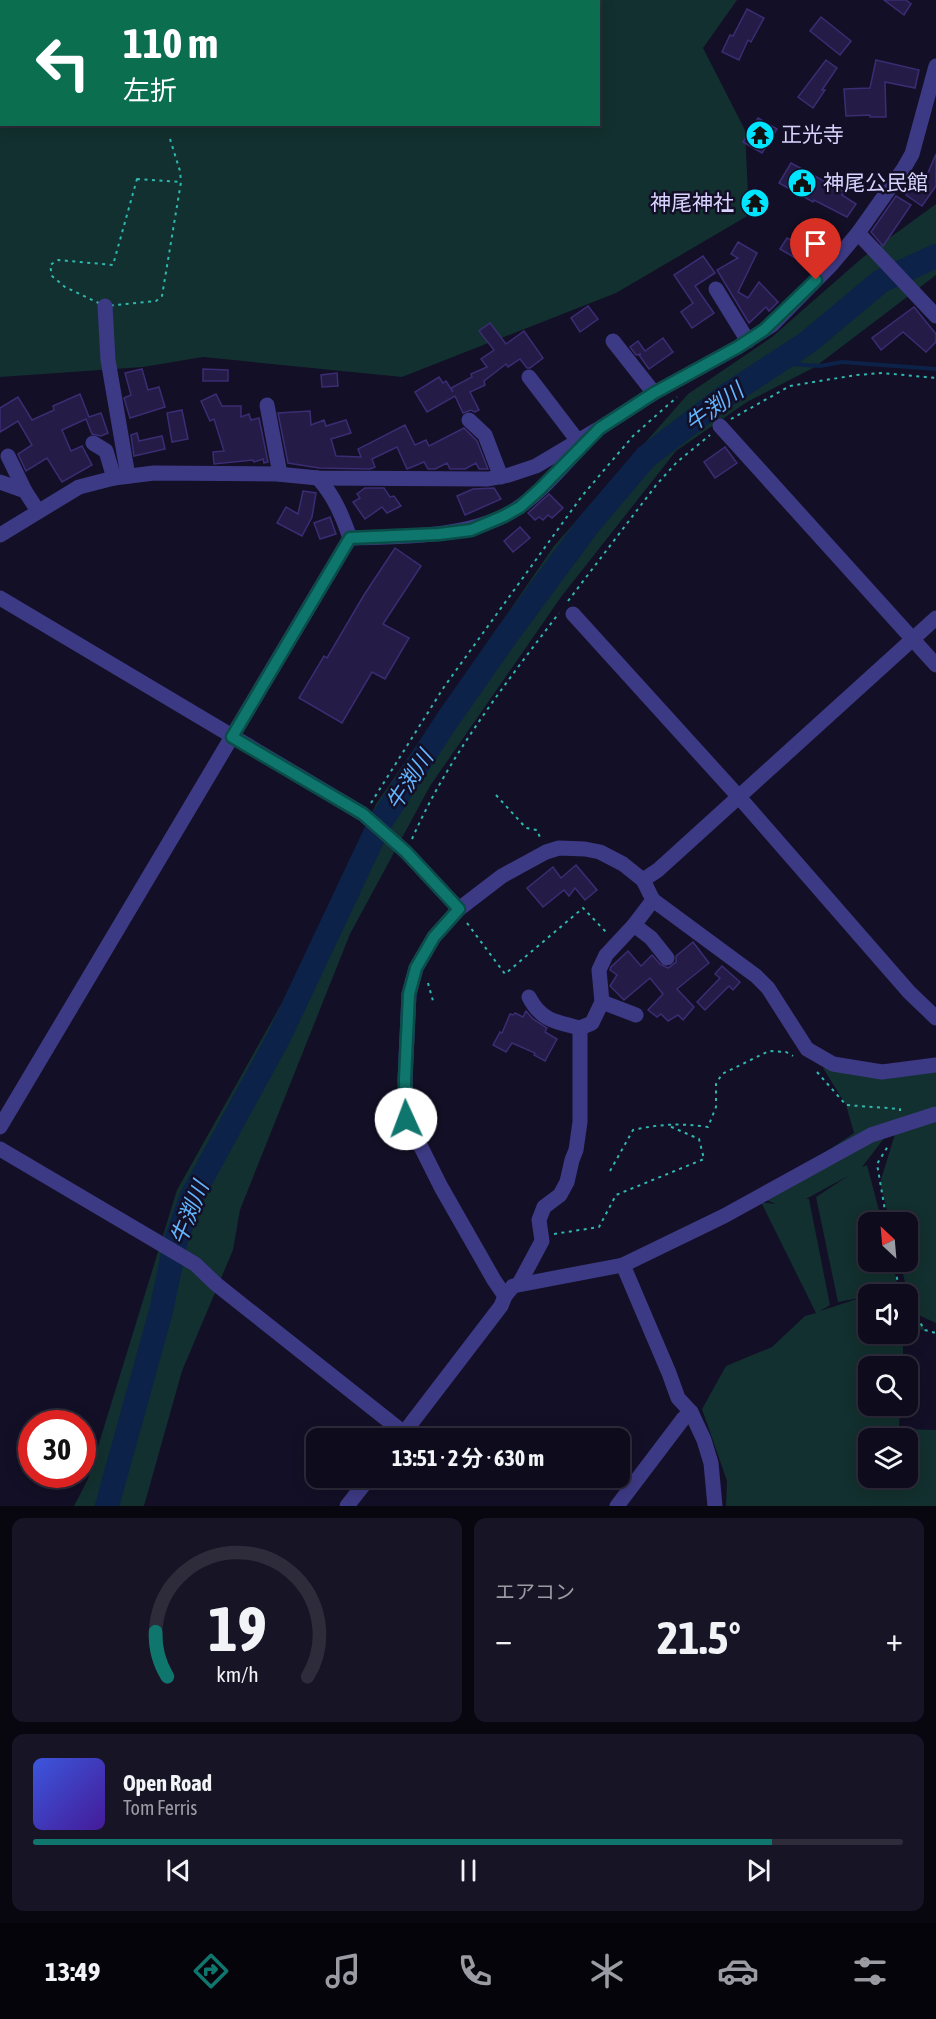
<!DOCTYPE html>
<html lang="ja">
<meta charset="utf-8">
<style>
body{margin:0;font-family:"Asap Condensed","Noto Sans JP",sans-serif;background:#171425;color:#f1f3f6;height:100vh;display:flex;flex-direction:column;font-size:22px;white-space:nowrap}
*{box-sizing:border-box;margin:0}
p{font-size:20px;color:#9b9ba3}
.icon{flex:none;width:33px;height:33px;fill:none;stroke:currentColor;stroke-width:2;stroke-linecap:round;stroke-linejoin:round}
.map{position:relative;height:1506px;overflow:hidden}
.side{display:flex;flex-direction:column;gap:12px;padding:12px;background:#08060f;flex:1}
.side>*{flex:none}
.hud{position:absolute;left:0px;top:0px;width:600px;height:126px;box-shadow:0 3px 15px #0003,0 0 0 2px #2e2b3b;background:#0b6e4f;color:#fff;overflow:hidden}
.needle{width:39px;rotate:334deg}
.buttons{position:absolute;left:858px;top:1212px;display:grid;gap:12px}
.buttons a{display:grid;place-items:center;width:60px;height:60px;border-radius:12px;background:#0e0b1c;box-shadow:0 3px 15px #0003,0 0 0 2px #2e2b3b;font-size:30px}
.speed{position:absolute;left:18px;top:1410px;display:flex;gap:12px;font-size:30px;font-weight:700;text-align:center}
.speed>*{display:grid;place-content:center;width:78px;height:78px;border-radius:50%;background:#0e0b1c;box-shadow:0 3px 15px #0003,0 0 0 2px #2e2b3b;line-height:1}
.speed .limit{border:9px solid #d22;background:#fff;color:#111}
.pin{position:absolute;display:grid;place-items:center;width:51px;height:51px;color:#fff;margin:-62px -26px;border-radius:50% 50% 50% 0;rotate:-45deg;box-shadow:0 0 6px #0007}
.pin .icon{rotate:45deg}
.me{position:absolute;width:66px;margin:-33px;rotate:358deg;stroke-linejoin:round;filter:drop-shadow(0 0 4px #0008)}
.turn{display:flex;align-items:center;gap:21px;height:126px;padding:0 24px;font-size:27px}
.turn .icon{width:78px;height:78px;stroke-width:2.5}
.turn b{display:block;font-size:42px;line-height:51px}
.big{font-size:45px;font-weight:700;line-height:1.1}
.side .widget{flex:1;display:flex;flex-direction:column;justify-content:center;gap:9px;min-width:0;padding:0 21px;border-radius:12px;background:#171425}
.side .dial{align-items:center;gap:0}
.dial svg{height:156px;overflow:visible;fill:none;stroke:#2e2b3b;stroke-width:7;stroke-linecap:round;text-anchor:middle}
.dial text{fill:#f1f3f6;stroke:none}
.song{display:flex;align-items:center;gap:18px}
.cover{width:72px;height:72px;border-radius:9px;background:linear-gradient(135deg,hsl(230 70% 55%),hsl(260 70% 35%))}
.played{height:6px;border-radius:3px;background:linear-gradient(90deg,#0f766e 85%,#2e2b3b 85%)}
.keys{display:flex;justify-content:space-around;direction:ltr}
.heat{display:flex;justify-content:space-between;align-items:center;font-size:33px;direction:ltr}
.side .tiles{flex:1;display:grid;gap:12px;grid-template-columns:1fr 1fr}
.widget:last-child{grid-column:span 2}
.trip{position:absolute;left:306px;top:1428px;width:324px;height:60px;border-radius:12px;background:#0e0b1c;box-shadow:0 3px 15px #0003,0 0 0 2px #2e2b3b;font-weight:700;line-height:60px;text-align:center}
.menu{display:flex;height:96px;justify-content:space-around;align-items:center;background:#06040b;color:#9b9ba3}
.menu .icon{width:42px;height:42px}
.menu .on{color:#0f766e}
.menu b{font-size:27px;color:#f1f3f6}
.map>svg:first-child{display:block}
.green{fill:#12302f;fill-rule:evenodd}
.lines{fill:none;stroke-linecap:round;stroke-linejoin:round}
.stream{stroke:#0c2248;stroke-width:4}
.river{stroke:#0c2248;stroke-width:24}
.building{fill:#241b47;stroke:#3b2d73;stroke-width:1.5}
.path{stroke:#2fb8b0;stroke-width:2;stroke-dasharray:3 4.5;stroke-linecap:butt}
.minor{stroke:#3d3a85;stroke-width:15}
.route-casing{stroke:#0a4d48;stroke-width:15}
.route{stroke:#0f766e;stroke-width:10}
.labels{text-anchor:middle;stroke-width:5;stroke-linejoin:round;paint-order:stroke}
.poi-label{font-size:21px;fill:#d9d4ff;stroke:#130f26;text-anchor:start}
.water-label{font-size:22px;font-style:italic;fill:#62b6ff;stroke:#130f26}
</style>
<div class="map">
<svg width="936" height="1506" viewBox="0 0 936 1506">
<rect width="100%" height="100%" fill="#130f26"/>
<!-- green -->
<g class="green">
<path d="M0 0H737L703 48 745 130 749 215 616 293 402 377 203 357 143 367 0 377ZM2 2H598V124H2Z"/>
<polygon points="936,204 936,275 815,367 747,402 676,451 561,597 430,786 350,934 240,1210 233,1250 182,1371 144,1506 74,1506 88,1479 177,1190 283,1001 376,804 554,546 688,394 772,337 862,258"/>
<path d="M936 1064V1112L889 1132 862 1167 867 1165 882 1222H868V1262H892L900 1294H868V1334H903V1366H868V1406H900L899 1429 936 1430V1506H726L727 1481 702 1409 726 1366 772 1347 805 1316 816 1313 761 1202 776 1204 759 1197 854 1133 846 1105 823 1068ZM848 1176 816 1197 838 1302 860 1298 820 1311 830 1305 809 1199H806ZM868 1438H908V1478H868Z"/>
<polygon points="936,1119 936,1323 914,1313 925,1330 908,1329 908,1305 912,1310 900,1262 908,1262 908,1222 890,1222 880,1183 895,1134"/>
</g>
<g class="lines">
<!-- stream -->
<polyline class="stream" points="785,356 793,364 820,366 842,362 936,369"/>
<!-- river -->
<polyline class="river" points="107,1506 161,1311 176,1240 191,1198 280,1035 380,823 448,719 509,632 589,524 646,457 727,395 808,342 881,281 936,256"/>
</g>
<!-- building -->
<g class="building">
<polygon points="884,0 906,0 911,4 904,15"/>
<polygon points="747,9 764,18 751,42 748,40 739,60 722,52 730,35 733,36"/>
<polygon points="821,17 851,41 840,55 810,31"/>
<polygon points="826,60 837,68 822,90 825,90 813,108 798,97"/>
<polygon points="876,60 919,70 915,88 885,82 886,117 870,117 870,115 846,116 844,89 870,88"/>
<polygon points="758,118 777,129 762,153 743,142"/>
<polygon points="936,154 936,186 922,206 906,195 918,178 924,182"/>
<polygon points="791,163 844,192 842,195 856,204 847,217 814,200 813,202 779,183"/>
<polygon points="896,196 911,205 883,246 871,232"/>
<polygon points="787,238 814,252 807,265 780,249"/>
<polygon points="738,242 757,253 738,292 748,298 759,282 778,302 769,311 766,307 749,323 717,270 738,258 731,254"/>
<polygon points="703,256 715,273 695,286 714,313 692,328 681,312 693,303 674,275"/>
<polygon points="588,306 598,319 580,332 571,318"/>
<polygon points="914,307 936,334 936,342 926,352 903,332 881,350 872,338"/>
<polygon points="490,323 506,344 524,331 543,358 530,368 527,368 520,359 508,367 506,364 484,381 485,385 470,392 479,410 475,412 471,410 463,413 455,396 427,412 415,392 439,377 443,383 446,381 453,392 451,388 472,377 471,374 487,367 481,359 494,350 479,331"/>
<polygon points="663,338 673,352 649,369 639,355 641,354 636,355 630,347 638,341 645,351"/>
<polygon points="142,369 148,390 159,387 165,407 130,418 124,398 131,395 125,373"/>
<polygon points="203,369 228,370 228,381 203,381"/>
<polygon points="337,373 338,386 322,387 321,375"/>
<polygon points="80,394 89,417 101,413 108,433 101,436 92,434 86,419 62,430 71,451 82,446 92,465 62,482 47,458 26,471 18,454 32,445 18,421 0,432 0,408 18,397 32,420 54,410 53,406"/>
<polygon points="216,394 222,406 241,406 241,417 249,414 251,420 259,418 268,462 264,463 263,459 254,462 253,460 214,464 213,452 224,451 214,419 210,421 201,401"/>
<polygon points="182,410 188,439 172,442 167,413"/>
<polygon points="310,411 311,425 324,420 326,426 346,420 351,433 331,439 336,456 361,457 358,449 405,425 415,445 426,440 429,446 464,428 477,441 488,469 479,469 476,463 465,469 450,469 447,463 435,469 428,469 424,462 407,469 397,447 372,459 375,467 370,469 319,468 288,463 278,413"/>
<polygon points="137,433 139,441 162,436 165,449 134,456 131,435"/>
<polygon points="725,447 737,463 715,478 704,462"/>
<polygon points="365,488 384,488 390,497 394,496 401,506 387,513 382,507 365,519 353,502 360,498 357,494"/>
<polygon points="494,488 501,499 465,515 457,496 473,489"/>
<polygon points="303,491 316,493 312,517 302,536 277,523 286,507 298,514"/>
<polygon points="549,494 563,508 552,518 548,515 543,520 539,517 535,520 528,513"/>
<polygon points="330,517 336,534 320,539 314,523"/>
<polygon points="520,527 530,538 513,552 504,541"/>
<polygon points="395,548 421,566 383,624 409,638 385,679 372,672 342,723 299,698 324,656 327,658 364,595"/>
<polygon points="576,865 597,890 585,900 575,888 569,896 564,890 543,907 527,888 553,867 561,878"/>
<polygon points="693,942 709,963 677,989 694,1007 683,1020 678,1015 668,1021 661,1014 657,1017 648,1010 663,994 650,978 624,1000 610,986 617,975 610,970 611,967 628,951 641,966 652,955 660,964 668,968 676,962 676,956"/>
<polygon points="722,966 740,982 733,990 729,986 705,1010 697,1002 720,978 715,974"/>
<polygon points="526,1011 533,1019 547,1028 545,1032 557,1039 545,1061 534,1055 535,1053 512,1043 506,1052 493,1045 500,1032 502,1033 510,1014 513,1015 515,1013 523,1017"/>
</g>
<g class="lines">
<!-- path -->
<g class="path">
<polyline points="170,139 180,171 181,182"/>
<polygon points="137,179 181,182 162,296 156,301 105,306 65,287 52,276 50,265 58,260 113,265"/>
<polyline points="731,419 790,386 856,375 882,373 936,378"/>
<polyline points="568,601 657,484 677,462 710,435"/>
<polyline points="496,795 526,828 537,830 541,840"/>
<polyline points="371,803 444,687 582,496 633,436 677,397"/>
<path d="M412 839C448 757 505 684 559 613"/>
<polyline points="467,923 505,974 583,908 607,933"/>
<polyline points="428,983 433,1001"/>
<polyline points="817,1072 846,1105 900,1109 900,1111"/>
<path d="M610 1171 633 1130C659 1124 681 1123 708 1127L716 1107V1084L722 1074 769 1051 786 1052 793 1056"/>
<polyline points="887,1222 877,1164 888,1146"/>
<polyline points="554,1234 599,1227 616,1195 704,1159 699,1139 667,1125"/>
<polyline points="894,1262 900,1294"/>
<polyline points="908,1305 925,1330 936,1333"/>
</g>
<!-- minor -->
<g class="minor">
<polyline points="858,233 936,316"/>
<polyline points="716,289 748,341"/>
<polyline points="105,306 108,360 128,476"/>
<polyline points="613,341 654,393"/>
<polyline points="529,377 578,441"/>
<polyline points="267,405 280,474"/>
<polyline points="469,420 485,435 501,477"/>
<polyline points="720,426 936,665"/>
<polyline points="93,443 106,451 114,478"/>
<polyline points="8,456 25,491"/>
<path d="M318 478C334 496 342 515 350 538"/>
<polyline points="0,482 25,491 38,511"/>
<polyline points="0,535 79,487 114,478 154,473 277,474 318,478 488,479 509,475 536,466 600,428 654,393 738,347 772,325 831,265 858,233 904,168 912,154 936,66"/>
<path d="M350 538C402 537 476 538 519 507 544 490 564 464 585 443"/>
<polyline points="0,598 363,814 406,852 459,909"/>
<polyline points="573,614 739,797 909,992 936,1018"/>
<polyline points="643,880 658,870 936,618"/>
<polyline points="634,925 651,938 667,958"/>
<path d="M529 997C541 1021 557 1022 580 1028"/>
<polyline points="602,1002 636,1015"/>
<polyline points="0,1127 350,538"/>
<polyline points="0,1149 195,1264 216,1284 404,1433"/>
<polyline points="623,1265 669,1373 678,1398 691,1412 704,1440 711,1463 715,1506"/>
<polyline points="519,1284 542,1241 539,1220 544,1207 560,1195 567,1182 572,1160 576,1150 580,1122 580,1028 592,1023 602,1002 599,970 606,955 634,925 653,900"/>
<polyline points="505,1296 494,1280 441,1187 407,1119 405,1080 409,994 416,968 434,937 459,909 502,876 546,852 559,848 585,849 600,852 623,864 643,880 653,900 756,976 768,988 807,1049 833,1064 882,1072 936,1065"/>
<polyline points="400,1438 501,1306 505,1296 513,1286 623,1265 724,1216 871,1135 936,1114"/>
<polyline points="347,1506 369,1478"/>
<polyline points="617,1506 683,1419 691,1412"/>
</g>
</g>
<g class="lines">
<!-- route casing -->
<g class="route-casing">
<polyline id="route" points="406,1119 405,1080 409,994 416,968 434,937 459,909 406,852 363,814 232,737 350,538 439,534 471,530 504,516 520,507 540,489 600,428 654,393 738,347 764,330 816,280"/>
</g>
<!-- route -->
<use href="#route" class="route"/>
</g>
<!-- icons -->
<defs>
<g id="temple-disc" transform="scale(1.5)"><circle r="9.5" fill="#00e5ff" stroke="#130f26"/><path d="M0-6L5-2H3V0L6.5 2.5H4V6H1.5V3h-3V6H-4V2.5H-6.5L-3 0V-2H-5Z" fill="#111"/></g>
<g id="civic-disc" transform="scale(1.5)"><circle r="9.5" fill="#00e5ff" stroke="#130f26"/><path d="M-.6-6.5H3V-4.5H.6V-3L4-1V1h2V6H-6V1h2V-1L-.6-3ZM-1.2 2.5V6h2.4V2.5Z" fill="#111"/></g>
</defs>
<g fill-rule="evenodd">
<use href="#temple-disc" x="760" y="135"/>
<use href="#civic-disc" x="802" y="183"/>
<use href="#temple-disc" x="755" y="203"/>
</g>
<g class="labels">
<!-- poi labels -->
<g class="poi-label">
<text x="781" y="142">正光寺</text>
<text x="823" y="190">神尾公民館</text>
<text x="734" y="210" text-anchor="end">神尾神社</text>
</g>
<!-- water labels -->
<g class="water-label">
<text transform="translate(714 407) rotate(-36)" y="8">牛渕川</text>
<text transform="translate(409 780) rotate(-57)" y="8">牛渕川</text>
<text transform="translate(189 1213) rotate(-68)" y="8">牛渕川</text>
</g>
</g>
</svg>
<div class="buttons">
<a><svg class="needle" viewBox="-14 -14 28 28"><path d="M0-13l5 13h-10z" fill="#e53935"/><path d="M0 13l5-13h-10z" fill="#9b9ba3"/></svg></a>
<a><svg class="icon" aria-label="sound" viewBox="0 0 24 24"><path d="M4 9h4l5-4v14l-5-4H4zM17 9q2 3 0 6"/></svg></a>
<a><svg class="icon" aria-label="search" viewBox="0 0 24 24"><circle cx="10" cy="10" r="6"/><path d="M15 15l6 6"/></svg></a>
<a><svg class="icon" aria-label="layers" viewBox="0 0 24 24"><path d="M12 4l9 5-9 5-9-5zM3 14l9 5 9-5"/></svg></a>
</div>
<div class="speed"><div class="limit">30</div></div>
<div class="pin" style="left:816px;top:280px;background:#d93025"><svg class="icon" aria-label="arrive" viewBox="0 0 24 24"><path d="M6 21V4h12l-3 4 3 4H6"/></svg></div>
<svg class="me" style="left:406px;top:1119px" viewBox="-20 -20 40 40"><circle r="19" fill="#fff"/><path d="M0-13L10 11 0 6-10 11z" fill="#0f766e"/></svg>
<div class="trip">13:51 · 2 分 · 630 m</div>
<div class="hud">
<div class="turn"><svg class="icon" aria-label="left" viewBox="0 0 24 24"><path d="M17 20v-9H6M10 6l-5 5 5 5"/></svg><div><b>110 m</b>左折</div></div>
</div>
</div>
<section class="side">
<div class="tiles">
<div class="widget dial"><svg viewBox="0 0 100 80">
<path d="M14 69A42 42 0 1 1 86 69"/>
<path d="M14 69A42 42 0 0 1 8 46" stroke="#0f766e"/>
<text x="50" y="56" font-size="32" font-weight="700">19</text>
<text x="50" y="72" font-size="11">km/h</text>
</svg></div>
<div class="widget"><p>エアコン</p>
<div class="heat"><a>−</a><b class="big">21.5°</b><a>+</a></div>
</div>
<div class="widget">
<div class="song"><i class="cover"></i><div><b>Open Road</b><p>Tom Ferris</p></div></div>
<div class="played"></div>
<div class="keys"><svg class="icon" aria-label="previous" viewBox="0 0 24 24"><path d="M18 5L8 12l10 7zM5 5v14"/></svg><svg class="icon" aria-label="pause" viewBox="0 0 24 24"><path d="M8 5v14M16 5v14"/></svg><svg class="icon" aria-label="next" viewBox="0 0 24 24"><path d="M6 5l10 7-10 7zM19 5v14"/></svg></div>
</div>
</div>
</section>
<nav class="menu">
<b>13:49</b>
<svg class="icon on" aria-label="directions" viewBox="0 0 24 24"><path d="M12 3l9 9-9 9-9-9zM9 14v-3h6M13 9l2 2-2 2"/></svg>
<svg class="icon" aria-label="music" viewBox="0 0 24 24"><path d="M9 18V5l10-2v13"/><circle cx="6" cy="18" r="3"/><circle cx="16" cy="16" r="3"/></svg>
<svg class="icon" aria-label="phone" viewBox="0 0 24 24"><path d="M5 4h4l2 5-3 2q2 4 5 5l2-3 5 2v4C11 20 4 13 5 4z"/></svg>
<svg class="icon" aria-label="climate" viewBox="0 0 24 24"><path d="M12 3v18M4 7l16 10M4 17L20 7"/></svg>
<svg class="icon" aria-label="car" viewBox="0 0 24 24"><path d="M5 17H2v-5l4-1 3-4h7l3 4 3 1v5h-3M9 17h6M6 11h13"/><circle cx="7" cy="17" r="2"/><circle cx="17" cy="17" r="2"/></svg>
<svg class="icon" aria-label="filters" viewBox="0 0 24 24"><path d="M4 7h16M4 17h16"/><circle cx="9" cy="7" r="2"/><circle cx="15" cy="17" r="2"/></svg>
</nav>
